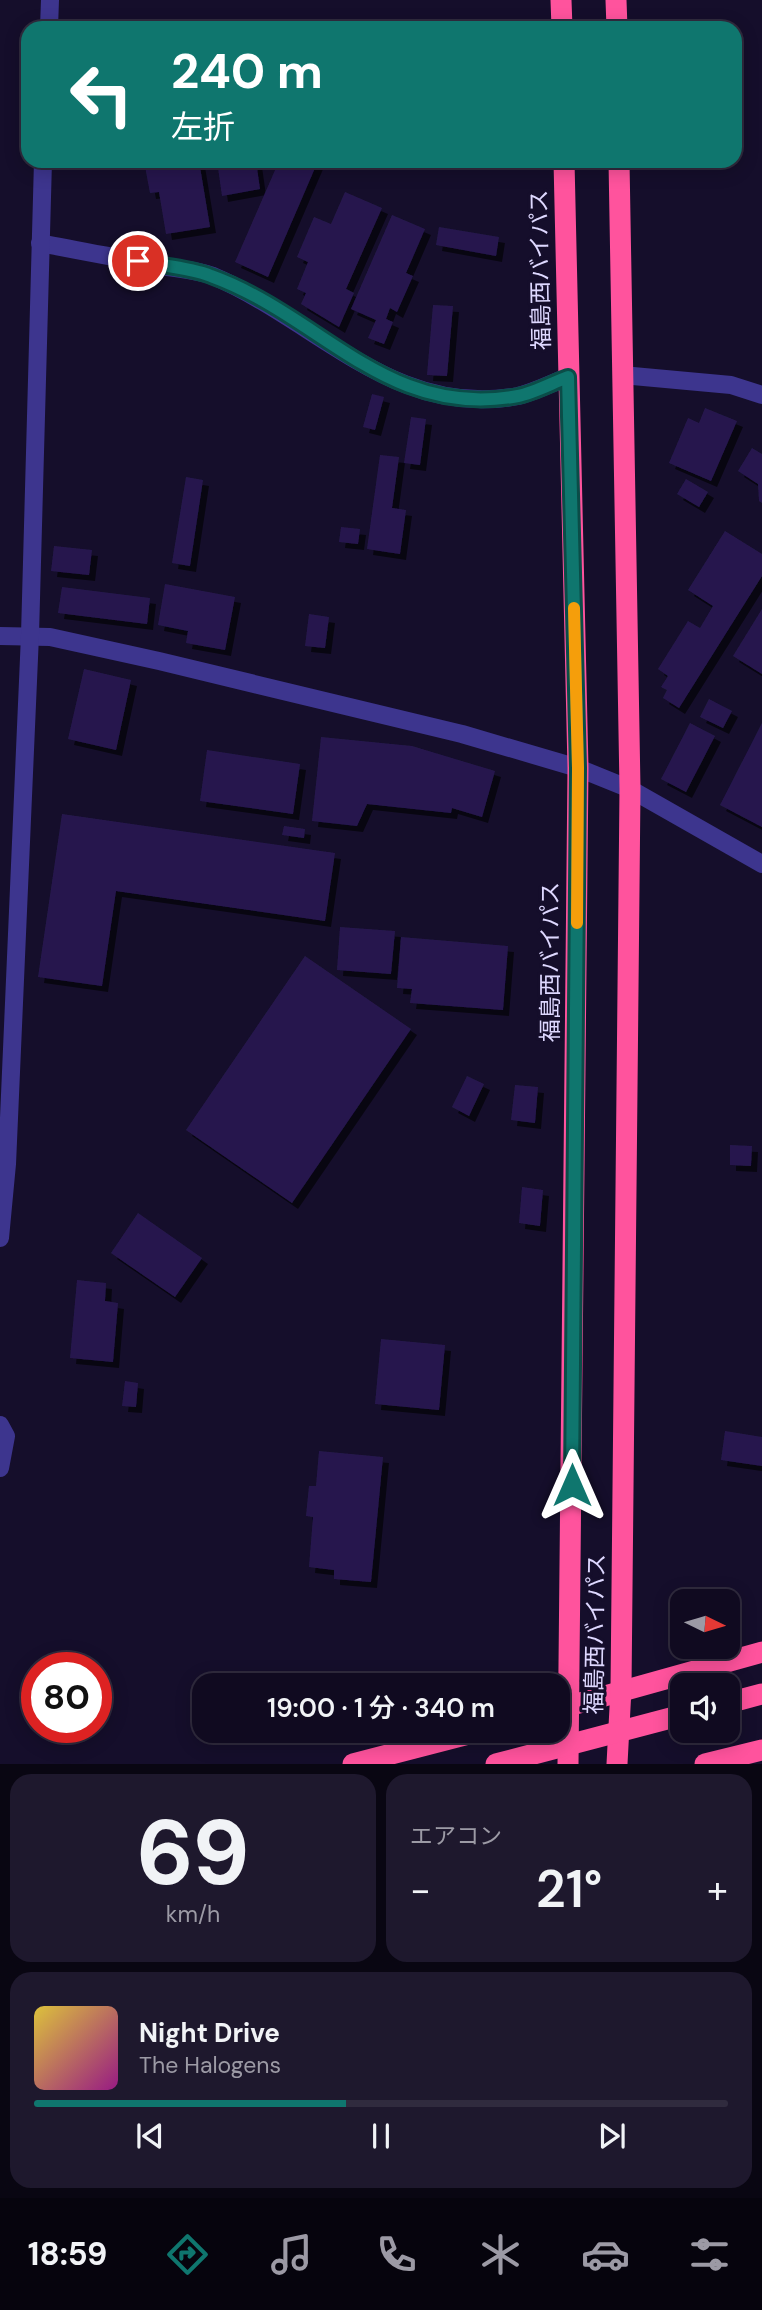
<!DOCTYPE html>
<html lang="ja">
<meta charset="utf-8">
<style>
body{margin:0;font-family:"DM Sans","Noto Sans JP",sans-serif;background:#1e182d;color:#f1f3f6;height:100vh;display:flex;flex-direction:column;font-size:26px;white-space:nowrap}
*{box-sizing:border-box;margin:0}
p{font-size:23px;color:#9c9aa5}
.icon{flex:none;width:38px;height:38px;fill:none;stroke:currentColor;stroke-width:2;stroke-linecap:round;stroke-linejoin:round}
.map{position:relative;height:1764px;overflow:hidden}
.panel{display:flex;flex-direction:column;gap:10px;padding:10px;background:#090612;flex:1}
.panel>*{flex:none}
.guide{position:absolute;left:21px;top:21px;width:721px;height:147px;border-radius:21px;box-shadow:0 4px 18px #0003,0 0 0 2px #302b3e;background:#0f766e;color:#fff;overflow:hidden}
.needle{width:46px;rotate:95deg}
.tools{position:absolute;left:670px;top:1589px;display:grid;gap:14px}
.tools a{display:grid;place-items:center;width:70px;height:70px;border-radius:14px;background:#100a20;box-shadow:0 4px 18px #0003,0 0 0 2px #302b3e;font-size:35px}
.speed{position:absolute;left:21px;top:1652px;display:flex;gap:14px;font-size:35px;font-weight:700;text-align:center}
.speed>*{display:grid;place-content:center;width:91px;height:91px;border-radius:50%;background:#100a20;box-shadow:0 4px 18px #0003,0 0 0 2px #302b3e;line-height:1}
.speed .limit{border:10px solid #d22;background:#fff;color:#111}
.pin{position:absolute;display:grid;place-items:center;width:60px;height:60px;color:#fff;margin:-30px;border:4px solid #fff;border-radius:50%;box-shadow:0 2px 7px #0007}
.me{position:absolute;width:77px;margin:-38px;rotate:0deg;stroke-linejoin:round;filter:drop-shadow(0 0 5px #0008)}
.turn{display:flex;align-items:center;gap:24px;height:147px;padding:0 35px;font-size:32px}
.turn .icon{width:91px;height:91px;stroke-width:2.5}
.turn b{display:block;font-size:49px;line-height:60px}
.big{font-size:52px;font-weight:600;line-height:1.1}
.panel .widget{flex:1;display:flex;flex-direction:column;justify-content:center;gap:10px;min-width:0;padding:0 24px;border-radius:21px;background:#1e182d}
.panel .dial{align-items:center;gap:0}
.dial b{font-size:91px;line-height:1}
.song{display:flex;align-items:center;gap:21px}
.cover{width:84px;height:84px;border-radius:10px;background:linear-gradient(135deg,hsl(50 70% 55%),hsl(310 70% 35%))}
.played{height:7px;border-radius:4px;background:linear-gradient(90deg,#0f766e 45%,#302b3e 45%)}
.keys{display:flex;justify-content:space-around;direction:ltr}
.heat{display:flex;justify-content:space-between;align-items:center;font-size:38px;direction:ltr}
.panel .tiles{flex:1;display:grid;gap:10px;grid-template-columns:1fr 1fr}
.widget:last-child{grid-column:span 2}
.trip{position:absolute;left:192px;top:1673px;width:378px;height:70px;border-radius:21px;background:#100a20;box-shadow:0 4px 18px #0003,0 0 0 2px #302b3e;font-weight:600;line-height:70px;text-align:center}
.dock{display:flex;height:112px;justify-content:space-around;align-items:center;background:#06040d;color:#9c9aa5}
.dock .icon{width:49px;height:49px}
.dock .current{color:#0f766e}
.dock b{font-size:32px;color:#f1f3f6}
.map>svg:first-child{display:block}
.building{fill:#26194d;filter:url(#shadow)}
.lines{fill:none;stroke-linecap:round;stroke-linejoin:round}
.minor{stroke:#3d358e;stroke-width:18}
.highway{stroke:#ff539d;stroke-width:21}
.highway-bridge{stroke:#ff539d;stroke-width:21}
.route-casing{stroke:#0a4d48;stroke-width:18}
.route{stroke:#0f766e;stroke-width:12}
.slow{stroke:#f59e0b;stroke-width:12}
.labels{text-anchor:middle;stroke-width:6;stroke-linejoin:round;paint-order:stroke}
.street-label{font-size:23px;fill:#ded8ff;stroke:#150e2b}
</style>
<div class="map">
<svg width="762" height="1764" viewBox="0 0 762 1764">
<defs>
<filter id="shadow"><feDropShadow dx="6" dy="6" stdDeviation="0" flood-color="#0009"/></filter>
</defs>
<rect width="100%" height="100%" fill="#150e2b"/>
<!-- building -->
<g class="building">
<polygon points="144,161 199,161 210,227 166,234 159,192 150,193"/>
<polygon points="217,161 256,161 260,189 222,196"/>
<polygon points="279,161 318,161 268,277 235,262"/>
<polygon points="345,192 382,208 346,289 354,293 339,327 301,304 306,293 297,289 308,262 297,257 314,217 331,224"/>
<polygon points="392,215 425,229 406,273 413,276 397,312 390,308 386,319 393,322 384,344 368,338 376,320 351,309"/>
<polygon points="439,227 499,237 496,256 436,245"/>
<polygon points="433,305 453,306 447,376 427,375"/>
<polygon points="372,394 384,397 375,430 363,427"/>
<polygon points="705,408 737,421 711,481 669,463 688,418 699,423"/>
<polygon points="411,417 426,419 420,465 404,463"/>
<polygon points="752,448 762,454 762,503 759,501 758,484 738,471"/>
<polygon points="380,455 399,457 392,508 406,510 400,554 367,549"/>
<polygon points="186,477 203,480 190,566 172,563"/>
<polygon points="686,479 708,492 699,507 677,494"/>
<polygon points="341,527 360,529 358,544 339,542"/>
<polygon points="725,531 762,554 762,576 679,708 663,698 667,690 661,687 668,676 658,669 688,621 700,628 713,606 688,590"/>
<polygon points="54,546 92,550 89,575 51,571"/>
<polygon points="165,584 235,597 225,650 186,643 188,631 158,625"/>
<polygon points="62,587 150,598 147,624 58,613"/>
<polygon points="762,609 762,674 733,656"/>
<polygon points="309,614 329,617 325,648 305,646"/>
<polygon points="84,669 131,680 116,750 68,739"/>
<polygon points="709,699 732,711 723,728 700,717"/>
<polygon points="690,723 715,736 686,792 661,779"/>
<polygon points="762,723 762,827 720,805"/>
<polygon points="321,737 412,746 495,771 482,817 452,808 451,813 367,804 357,826 312,821"/>
<polygon points="207,750 300,764 293,814 200,801"/>
<polygon points="62,814 335,853 325,921 116,891 102,986 38,977"/>
<polygon points="284,826 305,829 304,838 282,835"/>
<polygon points="340,927 395,931 391,974 337,970"/>
<polygon points="401,937 508,946 503,1010 410,1003 412,989 397,988"/>
<polygon points="305,956 411,1029 292,1203 186,1130"/>
<polygon points="467,1076 484,1084 469,1116 452,1107"/>
<polygon points="515,1085 538,1087 535,1123 511,1120"/>
<polygon points="730,1145 752,1146 751,1166 730,1165"/>
<polygon points="522,1187 543,1190 540,1226 519,1223"/>
<polygon points="138,1213 202,1258 175,1297 111,1253"/>
<polygon points="77,1280 106,1283 105,1301 118,1303 113,1362 70,1358"/>
<polygon points="381,1339 445,1345 439,1410 375,1404"/>
<polygon points="125,1381 138,1383 136,1407 122,1406"/>
<polygon points="725,1431 762,1437 762,1466 721,1460"/>
<polygon points="319,1451 383,1457 371,1582 334,1579 334,1570 309,1567 313,1517 306,1516 309,1486 316,1486"/>
</g>
<g class="lines">
<!-- minor -->
<g class="minor">
<polyline points="49,28 50,0"/>
<path d="M40 243C80 251 120 258 161 266 177 269 197 270 213 276 318 321 395 419 518 396 535 392 552 383 568 377"/>
<polyline points="622,375 731,385 762,395"/>
<polyline points="0,636 50,637 159,661 462,734 578,768 630,789 762,864"/>
<polyline points="0,1238 7,1164 30,635 43,161"/>
<polyline points="0,1425 6,1436 0,1468"/>
</g>
<!-- highway -->
<g class="highway">
<polyline points="561,0 562,28"/>
<polyline points="616,0 617,28"/>
<polyline points="564,161 578,768 568,1764"/>
<polyline points="728,1703 762,1694"/>
<polyline points="558,1709 762,1652"/>
<polyline points="353,1764 480,1731"/>
<polyline points="617,1764 621,1689 630,789 619,161"/>
<polyline points="705,1764 762,1750"/>
</g>
<!-- highway-bridge -->
<polyline class="highway-bridge" points="496,1764 682,1715"/>
</g>
<g class="lines">
<!-- route casing -->
<g class="route-casing">
<path id="route" d="M138 261C161 266 189 267 211 276 322 316 387 420 518 396 534 393 552 383 568 377L578 768 572 1485"/>
</g>
<!-- route -->
<use href="#route" class="route"/>
<!-- slow -->
<polyline class="slow" points="574,608 578,768 577,923"/>
</g>
<g class="labels">
<!-- street labels -->
<g class="street-label">
<text transform="translate(540 270) rotate(-91)" y="8">福島西バイパス</text>
<text transform="translate(550 962) rotate(-90)" y="8">福島西バイパス</text>
<text transform="translate(595 1634) rotate(-89)" y="8">福島西バイパス</text>
</g>
</g>
</svg>
<div class="tools">
<a><svg class="needle" viewBox="-14 -14 28 28"><path d="M0-13l5 13h-10z" fill="#e53935"/><path d="M0 13l5-13h-10z" fill="#9c9aa5"/></svg></a>
<a><svg class="icon" aria-label="sound" viewBox="0 0 24 24"><path d="M4 9h4l5-4v14l-5-4H4zM17 9q2 3 0 6"/></svg></a>
</div>
<div class="speed"><div class="limit">80</div></div>
<div class="pin" style="left:138px;top:261px;background:#d93025"><svg class="icon" aria-label="arrive" viewBox="0 0 24 24"><path d="M6 21V4h12l-3 4 3 4H6"/></svg></div>
<svg class="me" style="left:572px;top:1485px" viewBox="-20 -20 40 40"><path d="M0-17L14 15 0 8-14 15z" fill="#0f766e" stroke="#fff" stroke-width="4"/></svg>
<div class="trip">19:00 · 1 分 · 340 m</div>
<div class="guide">
<div class="turn"><svg class="icon" aria-label="left" viewBox="0 0 24 24"><path d="M17 20v-9H6M10 6l-5 5 5 5"/></svg><div><b>240 m</b>左折</div></div>
</div>
</div>
<section class="panel">
<div class="tiles">
<div class="widget dial"><b>69</b><p>km/h</p></div>
<div class="widget"><p>エアコン</p>
<div class="heat"><a>−</a><b class="big">21°</b><a>+</a></div>
</div>
<div class="widget">
<div class="song"><i class="cover"></i><div><b>Night Drive</b><p>The Halogens</p></div></div>
<div class="played"></div>
<div class="keys"><svg class="icon" aria-label="previous" viewBox="0 0 24 24"><path d="M18 5L8 12l10 7zM5 5v14"/></svg><svg class="icon" aria-label="pause" viewBox="0 0 24 24"><path d="M8 5v14M16 5v14"/></svg><svg class="icon" aria-label="next" viewBox="0 0 24 24"><path d="M6 5l10 7-10 7zM19 5v14"/></svg></div>
</div>
</div>
</section>
<nav class="dock">
<b>18:59</b>
<svg class="icon current" aria-label="directions" viewBox="0 0 24 24"><path d="M12 3l9 9-9 9-9-9zM9 14v-3h6M13 9l2 2-2 2"/></svg>
<svg class="icon" aria-label="music" viewBox="0 0 24 24"><path d="M9 18V5l10-2v13"/><circle cx="6" cy="18" r="3"/><circle cx="16" cy="16" r="3"/></svg>
<svg class="icon" aria-label="phone" viewBox="0 0 24 24"><path d="M5 4h4l2 5-3 2q2 4 5 5l2-3 5 2v4C11 20 4 13 5 4z"/></svg>
<svg class="icon" aria-label="climate" viewBox="0 0 24 24"><path d="M12 3v18M4 7l16 10M4 17L20 7"/></svg>
<svg class="icon" aria-label="car" viewBox="0 0 24 24"><path d="M5 17H2v-5l4-1 3-4h7l3 4 3 1v5h-3M9 17h6M6 11h13"/><circle cx="7" cy="17" r="2"/><circle cx="17" cy="17" r="2"/></svg>
<svg class="icon" aria-label="filters" viewBox="0 0 24 24"><path d="M4 7h16M4 17h16"/><circle cx="9" cy="7" r="2"/><circle cx="15" cy="17" r="2"/></svg>
</nav>
